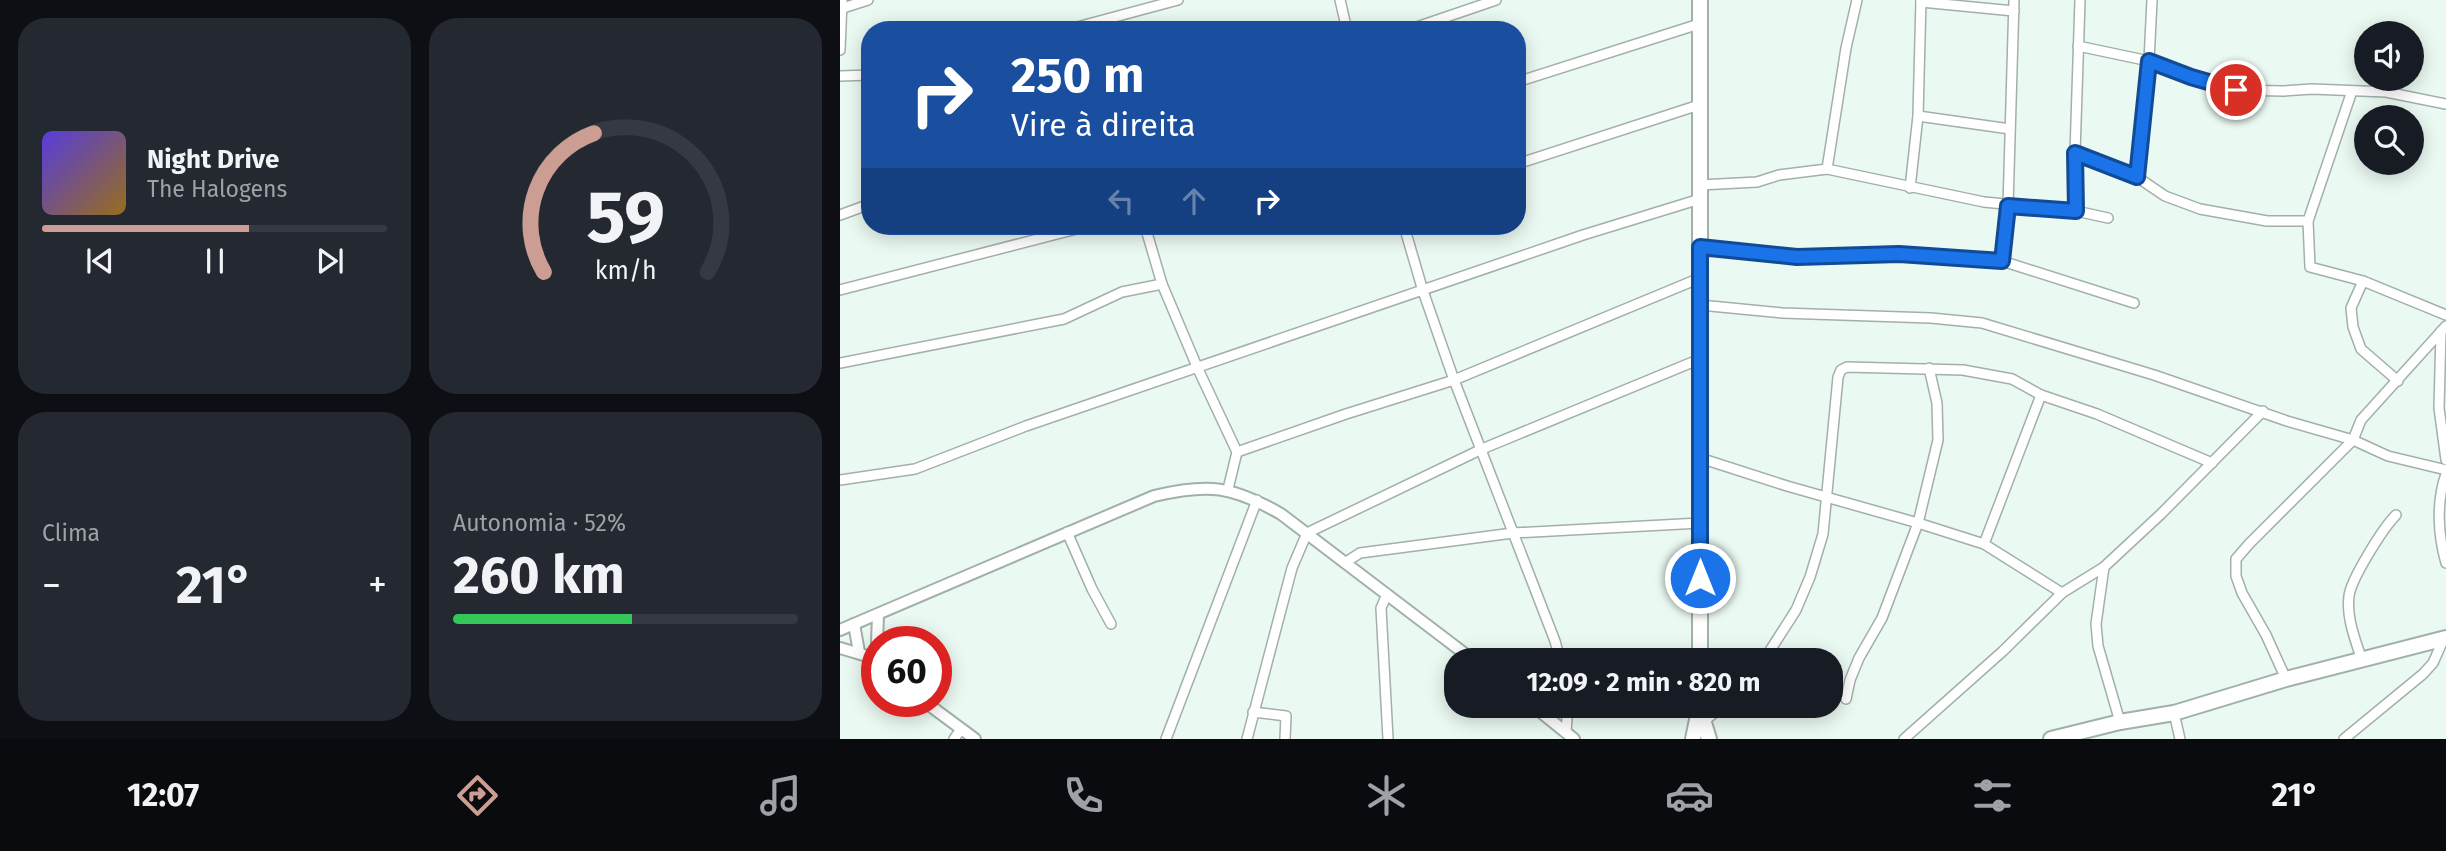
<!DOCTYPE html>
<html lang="pt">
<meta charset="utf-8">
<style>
body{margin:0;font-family:"Fira Sans",sans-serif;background:#242831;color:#f1f3f6;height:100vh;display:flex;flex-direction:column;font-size:26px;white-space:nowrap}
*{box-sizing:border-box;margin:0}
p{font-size:23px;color:#9ea1a6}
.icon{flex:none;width:38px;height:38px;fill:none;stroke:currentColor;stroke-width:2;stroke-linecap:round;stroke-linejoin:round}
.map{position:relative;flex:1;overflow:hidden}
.sheet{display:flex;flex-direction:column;gap:18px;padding:18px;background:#0d0f14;width:840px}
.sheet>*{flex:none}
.guide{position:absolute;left:21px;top:21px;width:665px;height:214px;border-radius:28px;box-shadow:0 4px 18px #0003;background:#1a4fa0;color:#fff;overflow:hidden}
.buttons{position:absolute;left:1514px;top:21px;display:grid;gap:14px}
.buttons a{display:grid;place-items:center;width:70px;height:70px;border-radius:50%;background:#171b24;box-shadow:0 4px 18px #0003;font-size:35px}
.speed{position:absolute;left:21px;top:626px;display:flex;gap:14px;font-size:35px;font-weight:700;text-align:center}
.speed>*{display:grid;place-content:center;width:91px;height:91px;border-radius:50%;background:#171b24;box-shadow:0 4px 18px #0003;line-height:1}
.speed .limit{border:10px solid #d22;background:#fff;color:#111}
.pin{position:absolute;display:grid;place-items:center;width:60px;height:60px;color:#fff;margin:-30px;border:4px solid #fff;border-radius:50%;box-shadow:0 2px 7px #0007}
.me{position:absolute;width:77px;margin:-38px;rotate:0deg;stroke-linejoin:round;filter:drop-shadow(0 0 5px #0008)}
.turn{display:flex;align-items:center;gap:24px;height:147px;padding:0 35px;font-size:32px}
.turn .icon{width:91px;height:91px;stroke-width:2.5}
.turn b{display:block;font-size:49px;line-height:60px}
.lanes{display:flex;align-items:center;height:66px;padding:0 35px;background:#0003;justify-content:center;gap:35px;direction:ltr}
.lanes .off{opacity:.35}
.big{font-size:52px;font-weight:700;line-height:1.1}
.sheet .card{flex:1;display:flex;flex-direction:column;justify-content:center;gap:10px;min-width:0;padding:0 24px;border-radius:28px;background:#242831}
.sheet .dial{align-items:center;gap:0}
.dial svg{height:182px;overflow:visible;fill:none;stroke:#363941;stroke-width:7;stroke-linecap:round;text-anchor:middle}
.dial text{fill:#f1f3f6;stroke:none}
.song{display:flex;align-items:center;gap:21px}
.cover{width:84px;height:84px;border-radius:10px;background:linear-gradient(135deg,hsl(250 70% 55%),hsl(40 70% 35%))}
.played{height:7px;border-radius:4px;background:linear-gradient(90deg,#cb9d93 60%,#363941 60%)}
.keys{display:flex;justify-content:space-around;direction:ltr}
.heat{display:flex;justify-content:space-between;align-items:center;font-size:38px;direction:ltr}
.charge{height:10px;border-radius:5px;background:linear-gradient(90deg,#34c759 52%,#363941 0)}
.sheet .tiles{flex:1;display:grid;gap:18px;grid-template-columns:repeat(2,1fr)}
.trip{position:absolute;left:604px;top:648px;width:399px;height:70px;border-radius:28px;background:#171b24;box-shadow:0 4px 18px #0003;font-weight:700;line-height:70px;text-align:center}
.tabs{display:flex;height:112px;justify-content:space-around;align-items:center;background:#090b0e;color:#9ea1a6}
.tabs .icon{width:49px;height:49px}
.tabs .on{color:#cb9d93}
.tabs b{font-size:32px;color:#f1f3f6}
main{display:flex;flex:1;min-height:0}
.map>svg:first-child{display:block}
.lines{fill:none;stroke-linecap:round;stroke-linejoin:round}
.minor-casing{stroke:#a2b0a9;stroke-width:12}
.tertiary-casing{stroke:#a2b0a9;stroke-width:14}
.primary-casing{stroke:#a2b0a9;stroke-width:18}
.minor{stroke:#fff;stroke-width:9}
.tertiary{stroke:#fff;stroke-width:10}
.primary{stroke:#fff;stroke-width:14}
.route-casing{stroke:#114b97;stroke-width:18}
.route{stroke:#1a73e8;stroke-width:12}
</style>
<main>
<section class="sheet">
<div class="tiles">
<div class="card">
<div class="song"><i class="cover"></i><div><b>Night Drive</b><p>The Halogens</p></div></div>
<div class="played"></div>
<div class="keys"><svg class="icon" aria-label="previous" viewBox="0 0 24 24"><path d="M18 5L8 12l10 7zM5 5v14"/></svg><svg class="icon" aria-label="pause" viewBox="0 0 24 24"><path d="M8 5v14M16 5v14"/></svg><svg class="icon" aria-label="next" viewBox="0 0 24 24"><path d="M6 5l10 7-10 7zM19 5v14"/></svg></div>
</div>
<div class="card dial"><svg viewBox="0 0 100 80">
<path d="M14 69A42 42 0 1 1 86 69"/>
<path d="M14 69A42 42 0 0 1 36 8" stroke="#cb9d93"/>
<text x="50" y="56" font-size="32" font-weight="700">59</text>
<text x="50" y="72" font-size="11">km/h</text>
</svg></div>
<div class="card"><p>Clima</p>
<div class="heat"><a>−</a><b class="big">21°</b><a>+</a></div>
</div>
<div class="card"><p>Autonomia · 52%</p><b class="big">260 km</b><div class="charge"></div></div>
</div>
</section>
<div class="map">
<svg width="1606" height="739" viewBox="0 0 1606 739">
<rect width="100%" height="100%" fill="#eaf9f1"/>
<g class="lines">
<!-- minor casing -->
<g class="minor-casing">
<g id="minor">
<polyline points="500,0 507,30"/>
<polyline points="1081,2 1174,11"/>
<polyline points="3,8 28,0"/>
<polyline points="226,30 338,0"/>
<polyline points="568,30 656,0"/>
<polyline points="1238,46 1309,61 1351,77 1396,90 1443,91 1472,89 1546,92 1606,104"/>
<polyline points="0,50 2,0"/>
<polyline points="0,76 30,75"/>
<polyline points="677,82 859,24"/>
<polyline points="1512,91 1468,221 1470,267 1523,281 1606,315"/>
<polyline points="1078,116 1170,129"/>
<polyline points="1235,153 1297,177 1325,196 1360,209 1427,221 1468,221"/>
<polyline points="677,164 859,105"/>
<polyline points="987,169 1006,48 1017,0"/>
<polyline points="1297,177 1309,61 1312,0"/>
<polyline points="860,185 917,182 939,175 987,169 1144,202 1236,211 1235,153 1240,0"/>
<polyline points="1070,188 1078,116 1081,0"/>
<polyline points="1236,211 1268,218"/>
<polyline points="0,215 30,204"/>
<polyline points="305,226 322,284 358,369 397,452 388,489"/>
<polyline points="564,226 583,291 614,380 715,641 720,660"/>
<polyline points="860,247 957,257 1059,254 1162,261 1168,206 1174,0"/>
<polyline points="1162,261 1294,303"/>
<polyline points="1523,281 1511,308 1513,327 1521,349 1558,381"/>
<polyline points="0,290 248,226"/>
<polyline points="860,305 942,313 1091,318 1142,323 1314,375 1447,421 1513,440 1548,456 1606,470"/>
<polyline points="1601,331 1599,408 1606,460"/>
<polyline points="0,363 224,319 282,292 322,284"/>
<polyline points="397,452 506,414 614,380 860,278"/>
<polyline points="860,458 947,486 1078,523 1144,544 1222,593"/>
<path d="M1606 474C1596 502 1598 535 1606 563"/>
<polyline points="0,480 75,469 186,426 743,235 860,199"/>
<polyline points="227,532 252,589 271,624"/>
<polyline points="1144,544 1201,395"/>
<polyline points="506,562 520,553 673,533 860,523"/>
<polyline points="1264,567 1256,624 1258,646 1280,722"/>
<polyline points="547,594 541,608 548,739"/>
<polyline points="924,660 956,610 970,577 983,534 998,377 1001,370 1007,367 1123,370 1172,379 1201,395 1257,414 1372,463"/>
<path d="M1522 661C1516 641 1506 618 1509 596 1511 579 1543 528 1556 515"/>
<polyline points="1446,679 1426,635 1402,593 1396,576 1396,559 1409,544 1513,440 1521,420 1606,326"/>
<polyline points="1006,699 1010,680 1019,658 1042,618 1078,523 1098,440 1097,403 1089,368"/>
<polyline points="413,712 446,716 445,739"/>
<polyline points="1334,713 1340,739"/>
<polyline points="863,722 884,705"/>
<polyline points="726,732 728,705"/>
<polyline points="114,739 121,729"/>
<polyline points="326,739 417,500"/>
<polyline points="407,739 452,568 467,533 642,449 860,359"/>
<polyline points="1064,739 1163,651 1222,593 1264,567 1321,514 1423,411"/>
<polyline points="1504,739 1583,674 1593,663 1604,638"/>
</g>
</g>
<!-- tertiary casing -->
<g class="tertiary-casing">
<g id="tertiary">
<polyline points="14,624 19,652"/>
<path d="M0 630 314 496C369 483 392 486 441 514L633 660"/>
<polyline points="37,643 38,615"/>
<polyline points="0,648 27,656 37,665"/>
<polyline points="85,702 135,739"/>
<polyline points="692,705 734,739"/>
</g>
</g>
<!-- primary casing -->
<g class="primary-casing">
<g id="primary">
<polyline points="860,0 860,660"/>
<polyline points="861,713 869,739"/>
<polyline points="853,739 860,705"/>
<polyline points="1211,739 1280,722 1334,713 1446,679 1606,638"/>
</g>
</g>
<!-- minor -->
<use href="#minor" class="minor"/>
<!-- tertiary -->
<use href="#tertiary" class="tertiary"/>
<!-- primary -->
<use href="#primary" class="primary"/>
</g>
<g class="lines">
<!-- route casing -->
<g class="route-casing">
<polyline id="route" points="860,578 860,247 957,257 1059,254 1162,261 1168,206 1236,211 1235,153 1297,177 1309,61 1351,77 1396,90"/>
</g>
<!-- route -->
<use href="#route" class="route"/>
</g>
</svg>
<div class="buttons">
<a><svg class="icon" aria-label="sound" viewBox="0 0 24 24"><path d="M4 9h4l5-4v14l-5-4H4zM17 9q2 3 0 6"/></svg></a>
<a><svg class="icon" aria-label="search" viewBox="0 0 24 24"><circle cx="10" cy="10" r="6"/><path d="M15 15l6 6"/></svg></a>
</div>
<div class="speed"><div class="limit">60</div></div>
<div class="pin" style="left:1396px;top:90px;background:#d93025"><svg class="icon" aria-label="arrive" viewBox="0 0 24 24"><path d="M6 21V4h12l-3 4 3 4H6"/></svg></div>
<svg class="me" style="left:860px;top:578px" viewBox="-20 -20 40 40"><circle r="17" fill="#1a73e8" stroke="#fff" stroke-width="3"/><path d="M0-11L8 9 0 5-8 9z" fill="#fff"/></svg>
<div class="trip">12:09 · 2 min · 820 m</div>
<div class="guide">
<div class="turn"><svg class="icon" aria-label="right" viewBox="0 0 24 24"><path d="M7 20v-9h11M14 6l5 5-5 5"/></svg><div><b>250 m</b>Vire à direita</div></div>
<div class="lanes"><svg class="icon off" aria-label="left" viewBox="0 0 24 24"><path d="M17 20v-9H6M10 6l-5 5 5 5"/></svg><svg class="icon off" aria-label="ahead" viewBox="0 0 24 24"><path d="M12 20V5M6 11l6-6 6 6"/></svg><svg class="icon" aria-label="right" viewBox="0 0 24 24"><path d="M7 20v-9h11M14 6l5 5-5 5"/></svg></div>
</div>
</div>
</main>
<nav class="tabs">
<b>12:07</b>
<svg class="icon on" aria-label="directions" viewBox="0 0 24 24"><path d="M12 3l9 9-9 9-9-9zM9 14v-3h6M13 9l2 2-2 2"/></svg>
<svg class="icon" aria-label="music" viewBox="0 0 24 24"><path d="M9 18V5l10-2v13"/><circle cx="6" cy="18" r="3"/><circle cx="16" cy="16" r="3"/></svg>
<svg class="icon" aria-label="phone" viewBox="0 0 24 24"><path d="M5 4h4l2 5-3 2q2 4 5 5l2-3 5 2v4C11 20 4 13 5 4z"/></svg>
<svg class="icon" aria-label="climate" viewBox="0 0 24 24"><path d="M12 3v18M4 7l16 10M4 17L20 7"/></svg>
<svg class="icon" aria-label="car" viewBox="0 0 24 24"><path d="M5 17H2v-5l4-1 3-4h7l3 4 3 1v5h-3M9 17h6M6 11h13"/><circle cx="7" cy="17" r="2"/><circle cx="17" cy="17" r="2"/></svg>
<svg class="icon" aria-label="filters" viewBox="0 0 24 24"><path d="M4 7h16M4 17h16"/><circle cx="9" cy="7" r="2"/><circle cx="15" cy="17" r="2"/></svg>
<b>21°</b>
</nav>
